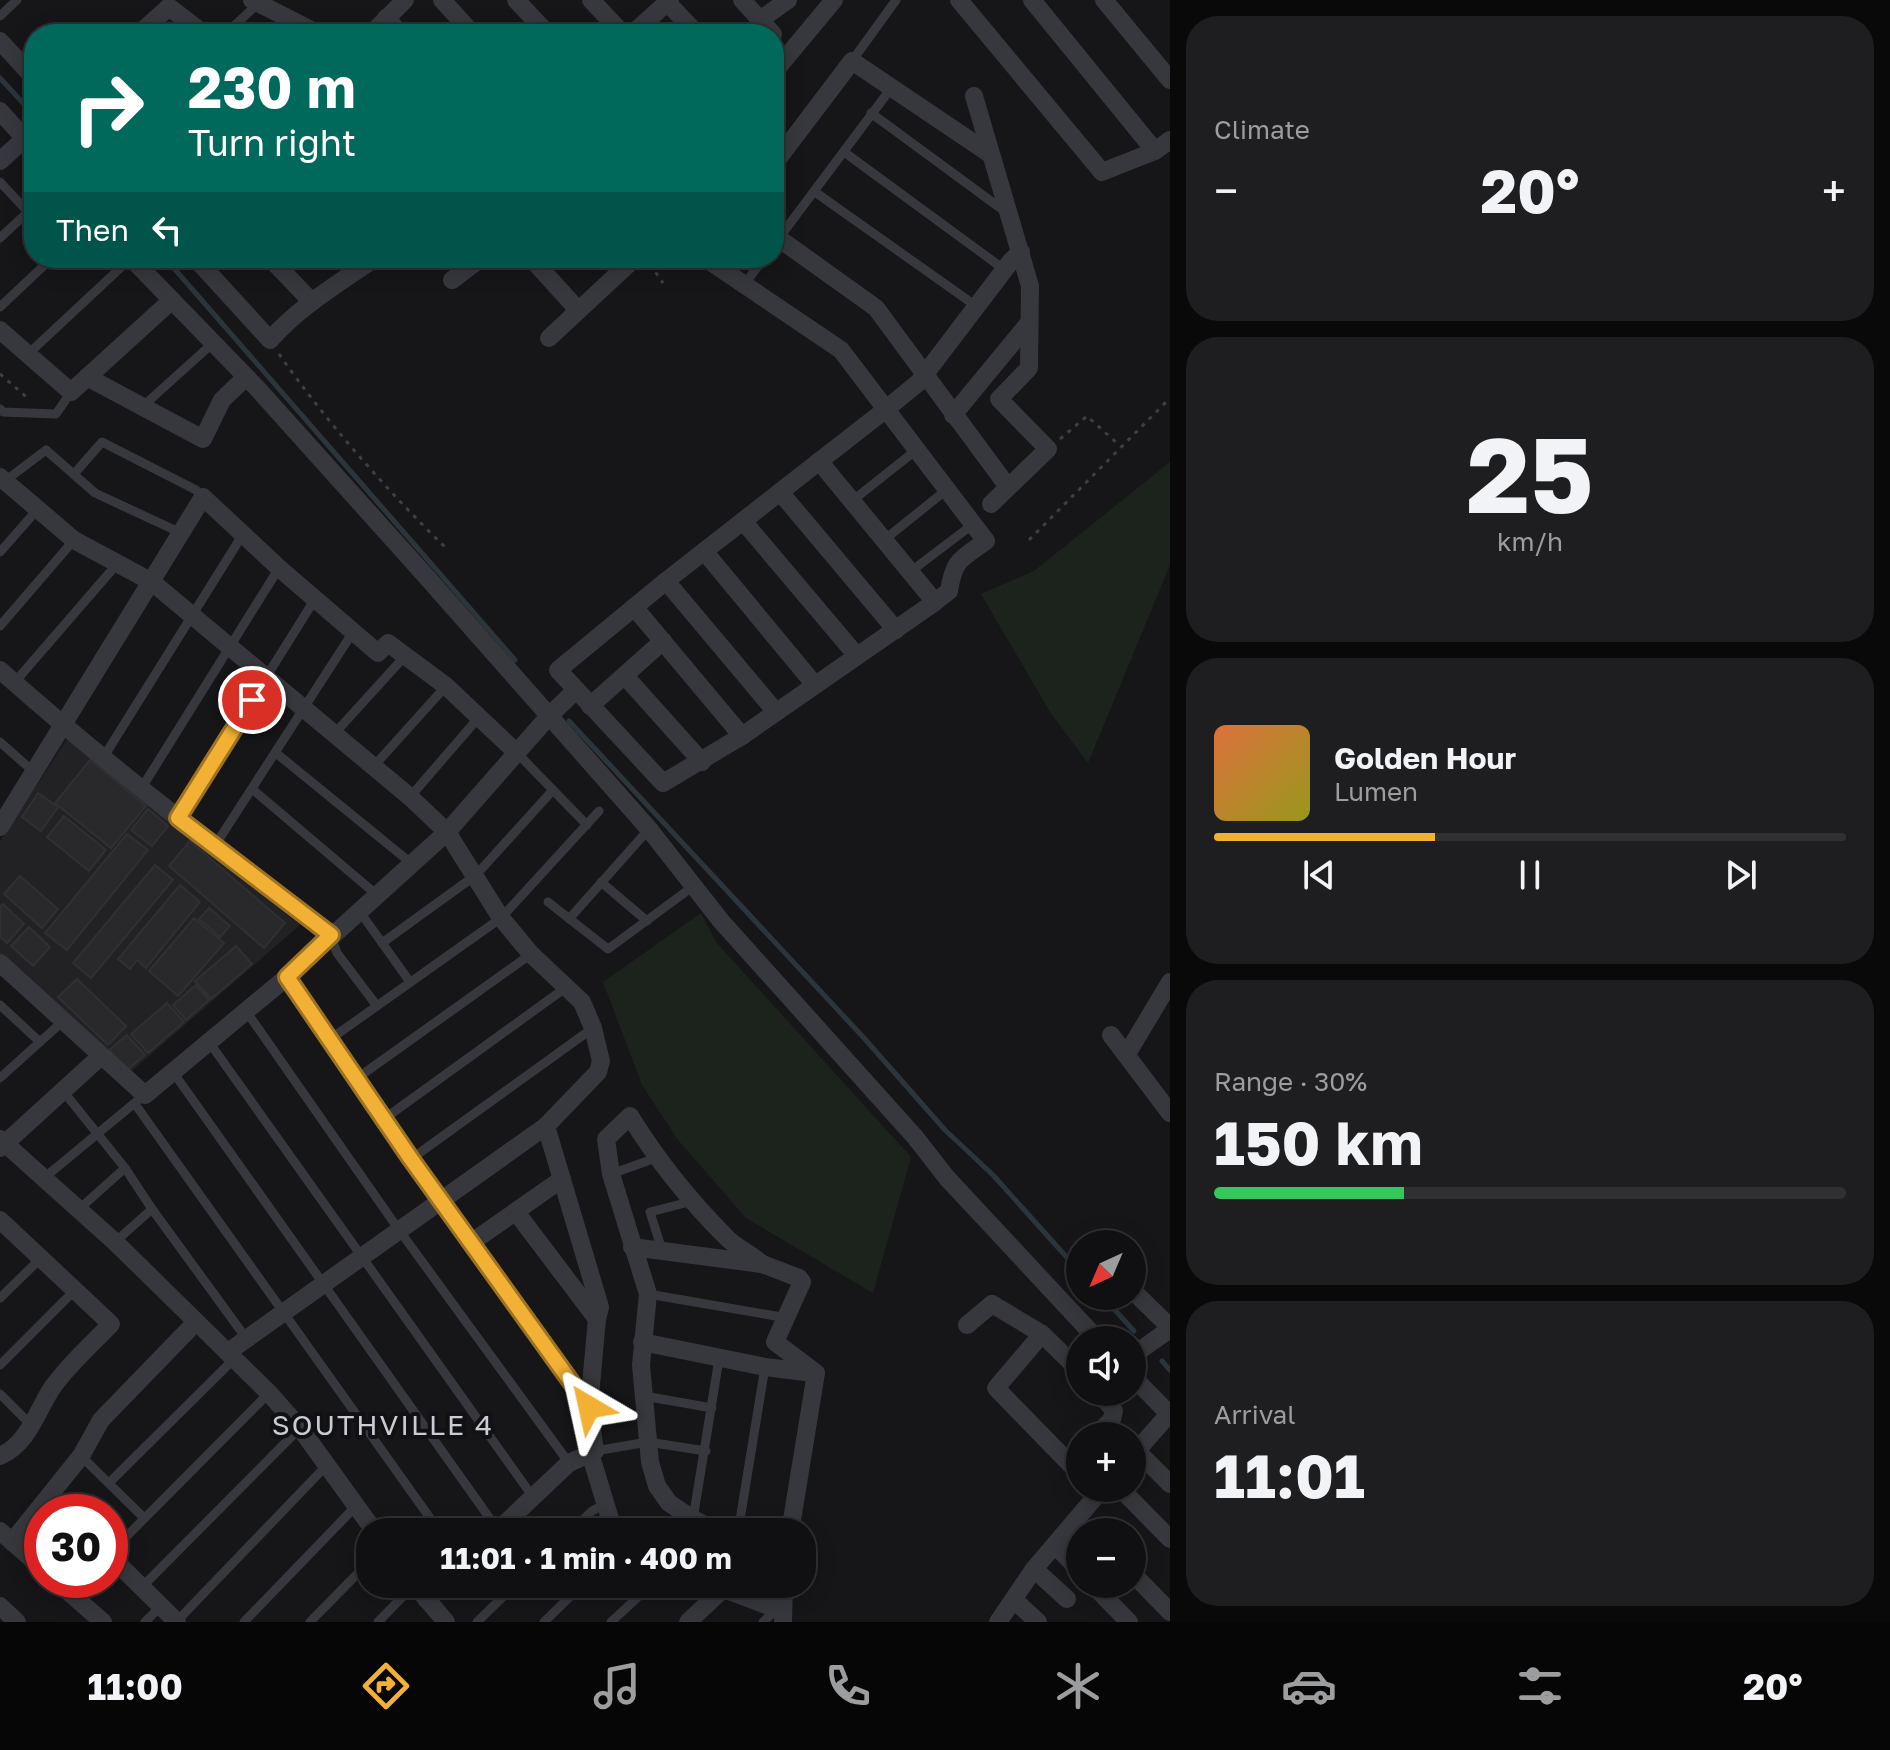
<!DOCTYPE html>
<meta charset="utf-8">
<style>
body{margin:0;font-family:"Golos Text",sans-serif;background:#1e1e20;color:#f1f3f6;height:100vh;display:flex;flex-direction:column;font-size:30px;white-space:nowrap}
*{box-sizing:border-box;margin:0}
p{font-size:26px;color:#9c9d9f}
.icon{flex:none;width:44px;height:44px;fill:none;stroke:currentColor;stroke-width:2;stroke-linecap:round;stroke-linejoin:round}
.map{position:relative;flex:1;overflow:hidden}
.drawer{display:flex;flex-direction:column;gap:16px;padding:16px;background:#09090a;width:720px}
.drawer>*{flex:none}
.banner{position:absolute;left:24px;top:24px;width:760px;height:244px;border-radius:32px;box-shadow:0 4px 20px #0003,0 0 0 2px #303032;background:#00695c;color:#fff;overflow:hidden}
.needle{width:52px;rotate:224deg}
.tools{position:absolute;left:1066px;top:1230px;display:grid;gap:16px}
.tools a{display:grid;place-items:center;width:80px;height:80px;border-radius:50%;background:#101012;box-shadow:0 4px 20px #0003,0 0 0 2px #303032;font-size:40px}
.speed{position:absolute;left:24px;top:1494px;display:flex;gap:16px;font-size:40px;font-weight:700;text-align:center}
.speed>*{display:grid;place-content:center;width:104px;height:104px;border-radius:50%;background:#101012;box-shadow:0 4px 20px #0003,0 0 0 2px #303032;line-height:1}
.speed .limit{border:12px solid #d22;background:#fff;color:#111}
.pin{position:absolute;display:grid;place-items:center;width:68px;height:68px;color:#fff;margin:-34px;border:4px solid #fff;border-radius:50%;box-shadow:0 2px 8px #0007}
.me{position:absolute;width:88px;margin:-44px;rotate:324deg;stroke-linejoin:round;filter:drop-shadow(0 0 6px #0008)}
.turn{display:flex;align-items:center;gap:28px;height:168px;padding:0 32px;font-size:36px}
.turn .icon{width:104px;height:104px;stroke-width:2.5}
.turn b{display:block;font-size:56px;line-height:68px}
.then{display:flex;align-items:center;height:76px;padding:0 32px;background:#0003;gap:16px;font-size:30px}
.big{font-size:60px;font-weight:700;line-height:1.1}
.drawer .widget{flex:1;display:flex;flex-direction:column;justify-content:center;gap:12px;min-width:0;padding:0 28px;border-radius:32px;background:#1e1e20}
.drawer .dial{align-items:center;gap:0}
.dial b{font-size:104px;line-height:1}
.song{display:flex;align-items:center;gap:24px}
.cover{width:96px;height:96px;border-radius:12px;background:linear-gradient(135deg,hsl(20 70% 55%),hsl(60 70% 35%))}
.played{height:8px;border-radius:4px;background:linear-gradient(90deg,#f2b134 35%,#303032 35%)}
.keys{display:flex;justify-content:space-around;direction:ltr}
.heat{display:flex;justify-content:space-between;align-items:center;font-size:44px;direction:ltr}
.charge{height:12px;border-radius:6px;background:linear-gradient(90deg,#34c759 30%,#303032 0)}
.trip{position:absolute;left:356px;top:1518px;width:460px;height:80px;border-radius:32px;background:#101012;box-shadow:0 4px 20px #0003,0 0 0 2px #303032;font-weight:700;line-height:80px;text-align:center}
.dock{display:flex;height:128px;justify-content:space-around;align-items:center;background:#060607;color:#9c9d9f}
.dock .icon{width:56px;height:56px}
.dock .selected{color:#f2b134}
.dock b{font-size:36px;color:#f1f3f6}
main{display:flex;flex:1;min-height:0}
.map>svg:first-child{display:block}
.built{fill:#222225}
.green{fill:#1c231d}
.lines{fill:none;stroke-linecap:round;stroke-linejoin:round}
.stream{stroke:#2c353c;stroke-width:5}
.building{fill:#29292c;stroke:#303034;stroke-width:2}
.path{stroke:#3d3f44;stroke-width:3;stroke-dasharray:4 6;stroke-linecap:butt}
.service{stroke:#37383d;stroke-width:9}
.minor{stroke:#37383d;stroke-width:18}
.route-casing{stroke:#9d7322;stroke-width:20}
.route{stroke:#f2b134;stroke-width:14}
.labels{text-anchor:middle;stroke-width:8;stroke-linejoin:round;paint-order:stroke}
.neighbourhood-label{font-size:28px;letter-spacing:2px;fill:#c9ccd4;stroke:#111113}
</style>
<main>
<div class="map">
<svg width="1170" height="1622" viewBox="0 0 1170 1622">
<rect width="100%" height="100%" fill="#161618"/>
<!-- built -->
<polygon class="built" points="67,739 300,925 126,1076 0,958 0,841"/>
<!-- green -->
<g class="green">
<polygon points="1170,462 1170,565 1088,763 1050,712 981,594 1034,571"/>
<polygon points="701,913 716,942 911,1157 873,1293 746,1218 678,1140 642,1085 603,982"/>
</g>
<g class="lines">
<!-- stream -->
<g class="stream">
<polyline points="0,78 34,115"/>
<polyline points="165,258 515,660"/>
<polyline points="569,721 864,1038 945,1130 993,1175 1080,1272"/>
<polyline points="1102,1296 1134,1331"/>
<polyline points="1162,1361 1170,1370"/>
</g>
</g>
<!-- building -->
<g class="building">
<polygon points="90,760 146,806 111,848 55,803"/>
<polygon points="38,793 58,807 41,831 22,817"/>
<polygon points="148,809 168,826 152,846 131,830"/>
<polygon points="64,816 106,850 89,871 47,837"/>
<polygon points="127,834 148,850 67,950 45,933"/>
<polygon points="190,841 285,923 264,948 169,866"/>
<polygon points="155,865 173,880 91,978 73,963"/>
<polygon points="20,876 58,909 42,928 4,894"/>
<polygon points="180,885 200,902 146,968 137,960 130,969 118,959"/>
<polygon points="3,904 24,924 7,943 0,937 0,907"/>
<polygon points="209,908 230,926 220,937 199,919"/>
<polygon points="194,918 224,943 178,996 149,971"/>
<polygon points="29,927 50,947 33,966 11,946"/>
<polygon points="236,946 252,964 211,999 195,981"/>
<polygon points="77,979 126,1026 108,1045 58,997"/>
<polygon points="196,985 209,1000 186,1020 173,1005"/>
<polygon points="167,1003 184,1022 148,1053 131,1034"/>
<polygon points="127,1035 145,1055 127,1070 109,1050"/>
</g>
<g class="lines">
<!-- path -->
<g class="path">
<polyline points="650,264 663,283"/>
<path d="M279 354C325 420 387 491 446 548"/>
<polyline points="0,374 30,400"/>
<polyline points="1060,439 1087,416 1120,446"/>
<polyline points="1029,540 1170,398"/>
</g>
<!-- service -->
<g class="service">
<polyline points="0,16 17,0"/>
<polyline points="225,34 259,3"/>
<polyline points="852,61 896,0"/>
<polyline points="871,113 1007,213"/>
<polyline points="844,152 1005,270"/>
<polyline points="0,182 28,212 0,238"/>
<polyline points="815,192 976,306"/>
<polyline points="779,238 892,87"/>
<polyline points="744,285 764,258"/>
<polyline points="0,307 52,258"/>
<polyline points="27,355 131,258"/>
<polyline points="142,407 213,343"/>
<polyline points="0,409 3,412 56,414 71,392"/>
<polyline points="74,474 102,442 196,490 203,497"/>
<polyline points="5,481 46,450 95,493 181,533"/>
<polyline points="852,501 915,451"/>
<polyline points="884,540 945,491"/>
<polyline points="0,552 37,510"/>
<polyline points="910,572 972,525"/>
<polyline points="0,626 74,540"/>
<polyline points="14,683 117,564"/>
<polyline points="335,733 405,656"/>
<polyline points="0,742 35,773"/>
<polyline points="276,753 411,863"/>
<polyline points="517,753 587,825"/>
<polyline points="103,758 243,534"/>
<polyline points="374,766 446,686"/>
<polyline points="141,789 279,568"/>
<polyline points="252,789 377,895"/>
<polyline points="410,797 480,716"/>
<polyline points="178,818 315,599"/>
<polyline points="214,847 353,632"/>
<polyline points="601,882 647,921"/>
<polyline points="548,902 608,949 695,885"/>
<polyline points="360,912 410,982"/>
<polyline points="569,919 649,829"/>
<polyline points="331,936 337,953 377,1006"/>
<polyline points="382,943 476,875 553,790"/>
<polyline points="0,1005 40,1042"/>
<polyline points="246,1011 399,1230 569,1463"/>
<polyline points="329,1040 501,918 599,811"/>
<polyline points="209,1042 533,1497"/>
<polyline points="173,1072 498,1530"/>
<polyline points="0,1078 62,1022"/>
<polyline points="356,1079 531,954"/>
<polyline points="63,1091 125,1168 152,1209 246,1338"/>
<polyline points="135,1104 440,1532"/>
<polyline points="384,1119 568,986"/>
<polyline points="411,1159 593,1028"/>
<polyline points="611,1174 656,1158"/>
<polyline points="44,1178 137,1101"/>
<polyline points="78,1210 125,1168"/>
<polyline points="115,1242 152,1209"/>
<polyline points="662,1250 650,1212 693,1201"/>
<polyline points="648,1294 787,1318"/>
<polyline points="0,1298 41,1258"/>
<polyline points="0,1365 75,1290"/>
<polyline points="0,1394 32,1426"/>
<polyline points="644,1396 712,1408"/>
<polyline points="595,1451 648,1442 706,1451"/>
<polyline points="81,1456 144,1518"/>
<polyline points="109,1483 235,1358"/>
<polyline points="693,1519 719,1359"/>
<polyline points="570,1532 592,1511 605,1504"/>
<polyline points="738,1532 765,1367"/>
<polyline points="110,1553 269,1393"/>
<polyline points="142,1587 300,1428"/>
<polyline points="177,1621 327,1465"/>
<polyline points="145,1622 161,1606"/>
<polyline points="244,1622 356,1506"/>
<polyline points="310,1622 370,1561"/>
<polyline points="378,1622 414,1585"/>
<polyline points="477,1622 516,1584"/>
<polyline points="544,1622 583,1584"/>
<polyline points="611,1622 652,1584"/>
<polyline points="763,1622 777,1609"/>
</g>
<!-- minor -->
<g class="minor">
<polyline points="252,0 319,34"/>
<polyline points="442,0 473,34"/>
<polyline points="516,0 548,34"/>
<polyline points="591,0 623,34"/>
<polyline points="665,0 697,34"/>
<polyline points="742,0 773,34"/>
<polyline points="959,0 1102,172 1155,151 1170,140"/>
<polyline points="1032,0 1155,151"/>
<polyline points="1104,0 1170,80"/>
<polyline points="386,18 401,34"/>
<polyline points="760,20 788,0"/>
<polyline points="139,34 169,7 204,34"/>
<polyline points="371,34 405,0"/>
<polyline points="632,34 670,0"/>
<polyline points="0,41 34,78"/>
<polyline points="774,72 834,0"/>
<polyline points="974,96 1030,286 1029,368 999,399 1048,449 991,504"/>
<polyline points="0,111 34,149"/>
<polyline points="0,161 32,132"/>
<polyline points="774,164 852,61 990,154"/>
<polyline points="774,235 876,308 1008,487"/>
<polyline points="131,258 257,388 424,574 649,829 721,921 915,1137 947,1178 1098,1340"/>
<path d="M195 258 270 340C299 307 339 283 375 258"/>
<polyline points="270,258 312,302"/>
<polyline points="531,258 578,310"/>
<path d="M705 258 841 350 986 541C961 559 954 559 949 591L935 602 742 736 663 783 558 670 666 581 885 410 919 382 1011 261 1021 252"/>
<polyline points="452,280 481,258"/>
<polyline points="0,330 71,392 172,300"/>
<polyline points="549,338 635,258"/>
<polyline points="87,377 203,439 222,400 246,377"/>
<polyline points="953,415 1028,324"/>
<polyline points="819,461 935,602"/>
<polyline points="0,477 74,540 152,582 410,797 447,832 501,918 531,954 582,1002 593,1028 601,1061 598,1072 546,1126 228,1352"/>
<polyline points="780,492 896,630"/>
<polyline points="743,521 857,656"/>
<polyline points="704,551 815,685"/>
<polyline points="666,581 776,712"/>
<polyline points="634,607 742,736"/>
<path d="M0 670C106 764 218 850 331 935"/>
<polyline points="625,676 702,762"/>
<polyline points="590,706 663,641"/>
<polyline points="0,827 203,497 279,568 378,653 388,643 446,686 517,753"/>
<polyline points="0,963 145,1095 287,977 447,832 549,716 576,690"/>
<polyline points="287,977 411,1159 589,1407 595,1451 569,1463 496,1532"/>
<polyline points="1111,1035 1170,1113"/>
<polyline points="1127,1054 1170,982"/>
<polyline points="546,1126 600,1307 597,1319 589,1407"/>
<polyline points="0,1139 115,1242 269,1393 300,1428 375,1532"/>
<polyline points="0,1148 101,1056"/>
<polyline points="516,1212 597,1319"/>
<path d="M0 1220 111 1324C92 1344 68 1365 52 1388 37 1411 28 1444 0 1456"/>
<polyline points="472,1242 562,1179"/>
<polyline points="632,1247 762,1264 799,1278 802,1282 775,1342 816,1373 790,1532"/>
<polyline points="1132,1290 1170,1327"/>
<polyline points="967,1325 992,1304 1042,1334 1080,1371"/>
<polyline points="1042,1334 996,1388 1071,1465 1080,1454"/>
<polyline points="642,1342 765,1367 813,1373"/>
<polyline points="1132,1356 1170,1329"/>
<polyline points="1132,1376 1170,1415"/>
<polyline points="1096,1436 1112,1419 1114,1411 1099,1392"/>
<polyline points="1137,1451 1170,1484"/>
<polyline points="590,1453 611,1522 623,1532"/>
<polyline points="1132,1456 1169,1414"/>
<polyline points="1120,1488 1170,1539"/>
<polyline points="49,1497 65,1512"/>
<polyline points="0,1531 42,1568"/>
<path d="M719 1532 693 1519 669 1503 657 1486 650 1462 641 1365 648 1294 611 1174 606 1139 630 1116C657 1160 690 1201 727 1238 737 1248 751 1254 762 1264"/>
<polyline points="12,1542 81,1456 101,1420 195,1323"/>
<polyline points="1055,1545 1080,1571"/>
<polyline points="110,1556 177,1622"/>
<polyline points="1034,1569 1067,1599"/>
<polyline points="1132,1573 1170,1612"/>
<polyline points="55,1580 103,1622"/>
<polyline points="414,1584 446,1622"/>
<polyline points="711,1584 777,1609 783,1609"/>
<polyline points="1092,1584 1129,1622"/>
<polyline points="426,1599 442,1584"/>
<polyline points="1014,1600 1038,1622"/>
<polyline points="0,1606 17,1622"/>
<polyline points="688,1622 722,1590"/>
<polyline points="783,1622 784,1584"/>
<polyline points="998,1622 1034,1569 1103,1488"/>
</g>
</g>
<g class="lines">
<!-- route casing -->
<g class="route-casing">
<polyline id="route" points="252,700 178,818 331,935 287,977 411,1159 589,1407"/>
</g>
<!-- route -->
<use href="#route" class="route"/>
</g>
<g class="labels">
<!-- neighbourhood labels -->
<g class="neighbourhood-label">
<text x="383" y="1435">SOUTHVILLE 4</text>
</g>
</g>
</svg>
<div class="tools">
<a><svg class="needle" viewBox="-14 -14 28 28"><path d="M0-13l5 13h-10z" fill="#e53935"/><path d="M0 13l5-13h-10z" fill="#9c9d9f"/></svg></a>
<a><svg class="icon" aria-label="sound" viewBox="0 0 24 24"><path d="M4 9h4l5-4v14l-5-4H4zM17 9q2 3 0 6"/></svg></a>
<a>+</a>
<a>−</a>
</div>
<div class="speed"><div class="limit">30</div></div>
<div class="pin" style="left:252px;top:700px;background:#d93025"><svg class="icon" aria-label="arrive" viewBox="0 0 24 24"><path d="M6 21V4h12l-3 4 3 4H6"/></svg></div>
<svg class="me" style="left:589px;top:1407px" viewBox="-20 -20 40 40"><path d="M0-17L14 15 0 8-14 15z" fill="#f2b134" stroke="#fff" stroke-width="4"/></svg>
<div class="trip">11:01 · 1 min · 400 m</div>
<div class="banner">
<div class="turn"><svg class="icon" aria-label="right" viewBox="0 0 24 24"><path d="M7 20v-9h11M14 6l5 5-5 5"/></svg><div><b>230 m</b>Turn right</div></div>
<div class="then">Then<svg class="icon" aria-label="left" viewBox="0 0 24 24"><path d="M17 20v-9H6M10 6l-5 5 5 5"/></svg></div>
</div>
</div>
<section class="drawer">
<div class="widget"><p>Climate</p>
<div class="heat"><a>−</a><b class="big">20°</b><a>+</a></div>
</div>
<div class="widget dial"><b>25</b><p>km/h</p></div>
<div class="widget">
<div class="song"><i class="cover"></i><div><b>Golden Hour</b><p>Lumen</p></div></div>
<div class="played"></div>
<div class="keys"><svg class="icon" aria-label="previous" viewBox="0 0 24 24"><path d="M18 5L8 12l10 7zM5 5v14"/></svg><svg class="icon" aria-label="pause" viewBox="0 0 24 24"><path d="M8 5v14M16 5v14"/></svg><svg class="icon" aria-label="next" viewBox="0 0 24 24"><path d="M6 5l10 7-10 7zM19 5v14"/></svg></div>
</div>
<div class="widget"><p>Range · 30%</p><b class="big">150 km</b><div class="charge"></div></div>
<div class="widget"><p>Arrival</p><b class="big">11:01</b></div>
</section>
</main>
<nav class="dock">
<b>11:00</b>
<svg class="icon selected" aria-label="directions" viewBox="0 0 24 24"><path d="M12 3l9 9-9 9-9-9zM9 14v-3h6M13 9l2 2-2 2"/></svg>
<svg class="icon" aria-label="music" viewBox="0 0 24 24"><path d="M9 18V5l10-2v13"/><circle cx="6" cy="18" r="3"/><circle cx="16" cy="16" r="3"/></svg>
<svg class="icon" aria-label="phone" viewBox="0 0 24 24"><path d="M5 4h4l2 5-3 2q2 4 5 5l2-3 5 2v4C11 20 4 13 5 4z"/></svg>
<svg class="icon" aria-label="climate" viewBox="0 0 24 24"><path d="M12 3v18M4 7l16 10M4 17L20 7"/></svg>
<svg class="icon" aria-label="car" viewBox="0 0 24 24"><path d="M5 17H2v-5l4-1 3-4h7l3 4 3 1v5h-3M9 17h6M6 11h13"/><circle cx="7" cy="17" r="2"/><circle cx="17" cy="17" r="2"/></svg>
<svg class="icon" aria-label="filters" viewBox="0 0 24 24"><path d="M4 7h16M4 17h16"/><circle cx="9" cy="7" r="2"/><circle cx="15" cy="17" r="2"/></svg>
<b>20°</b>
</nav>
